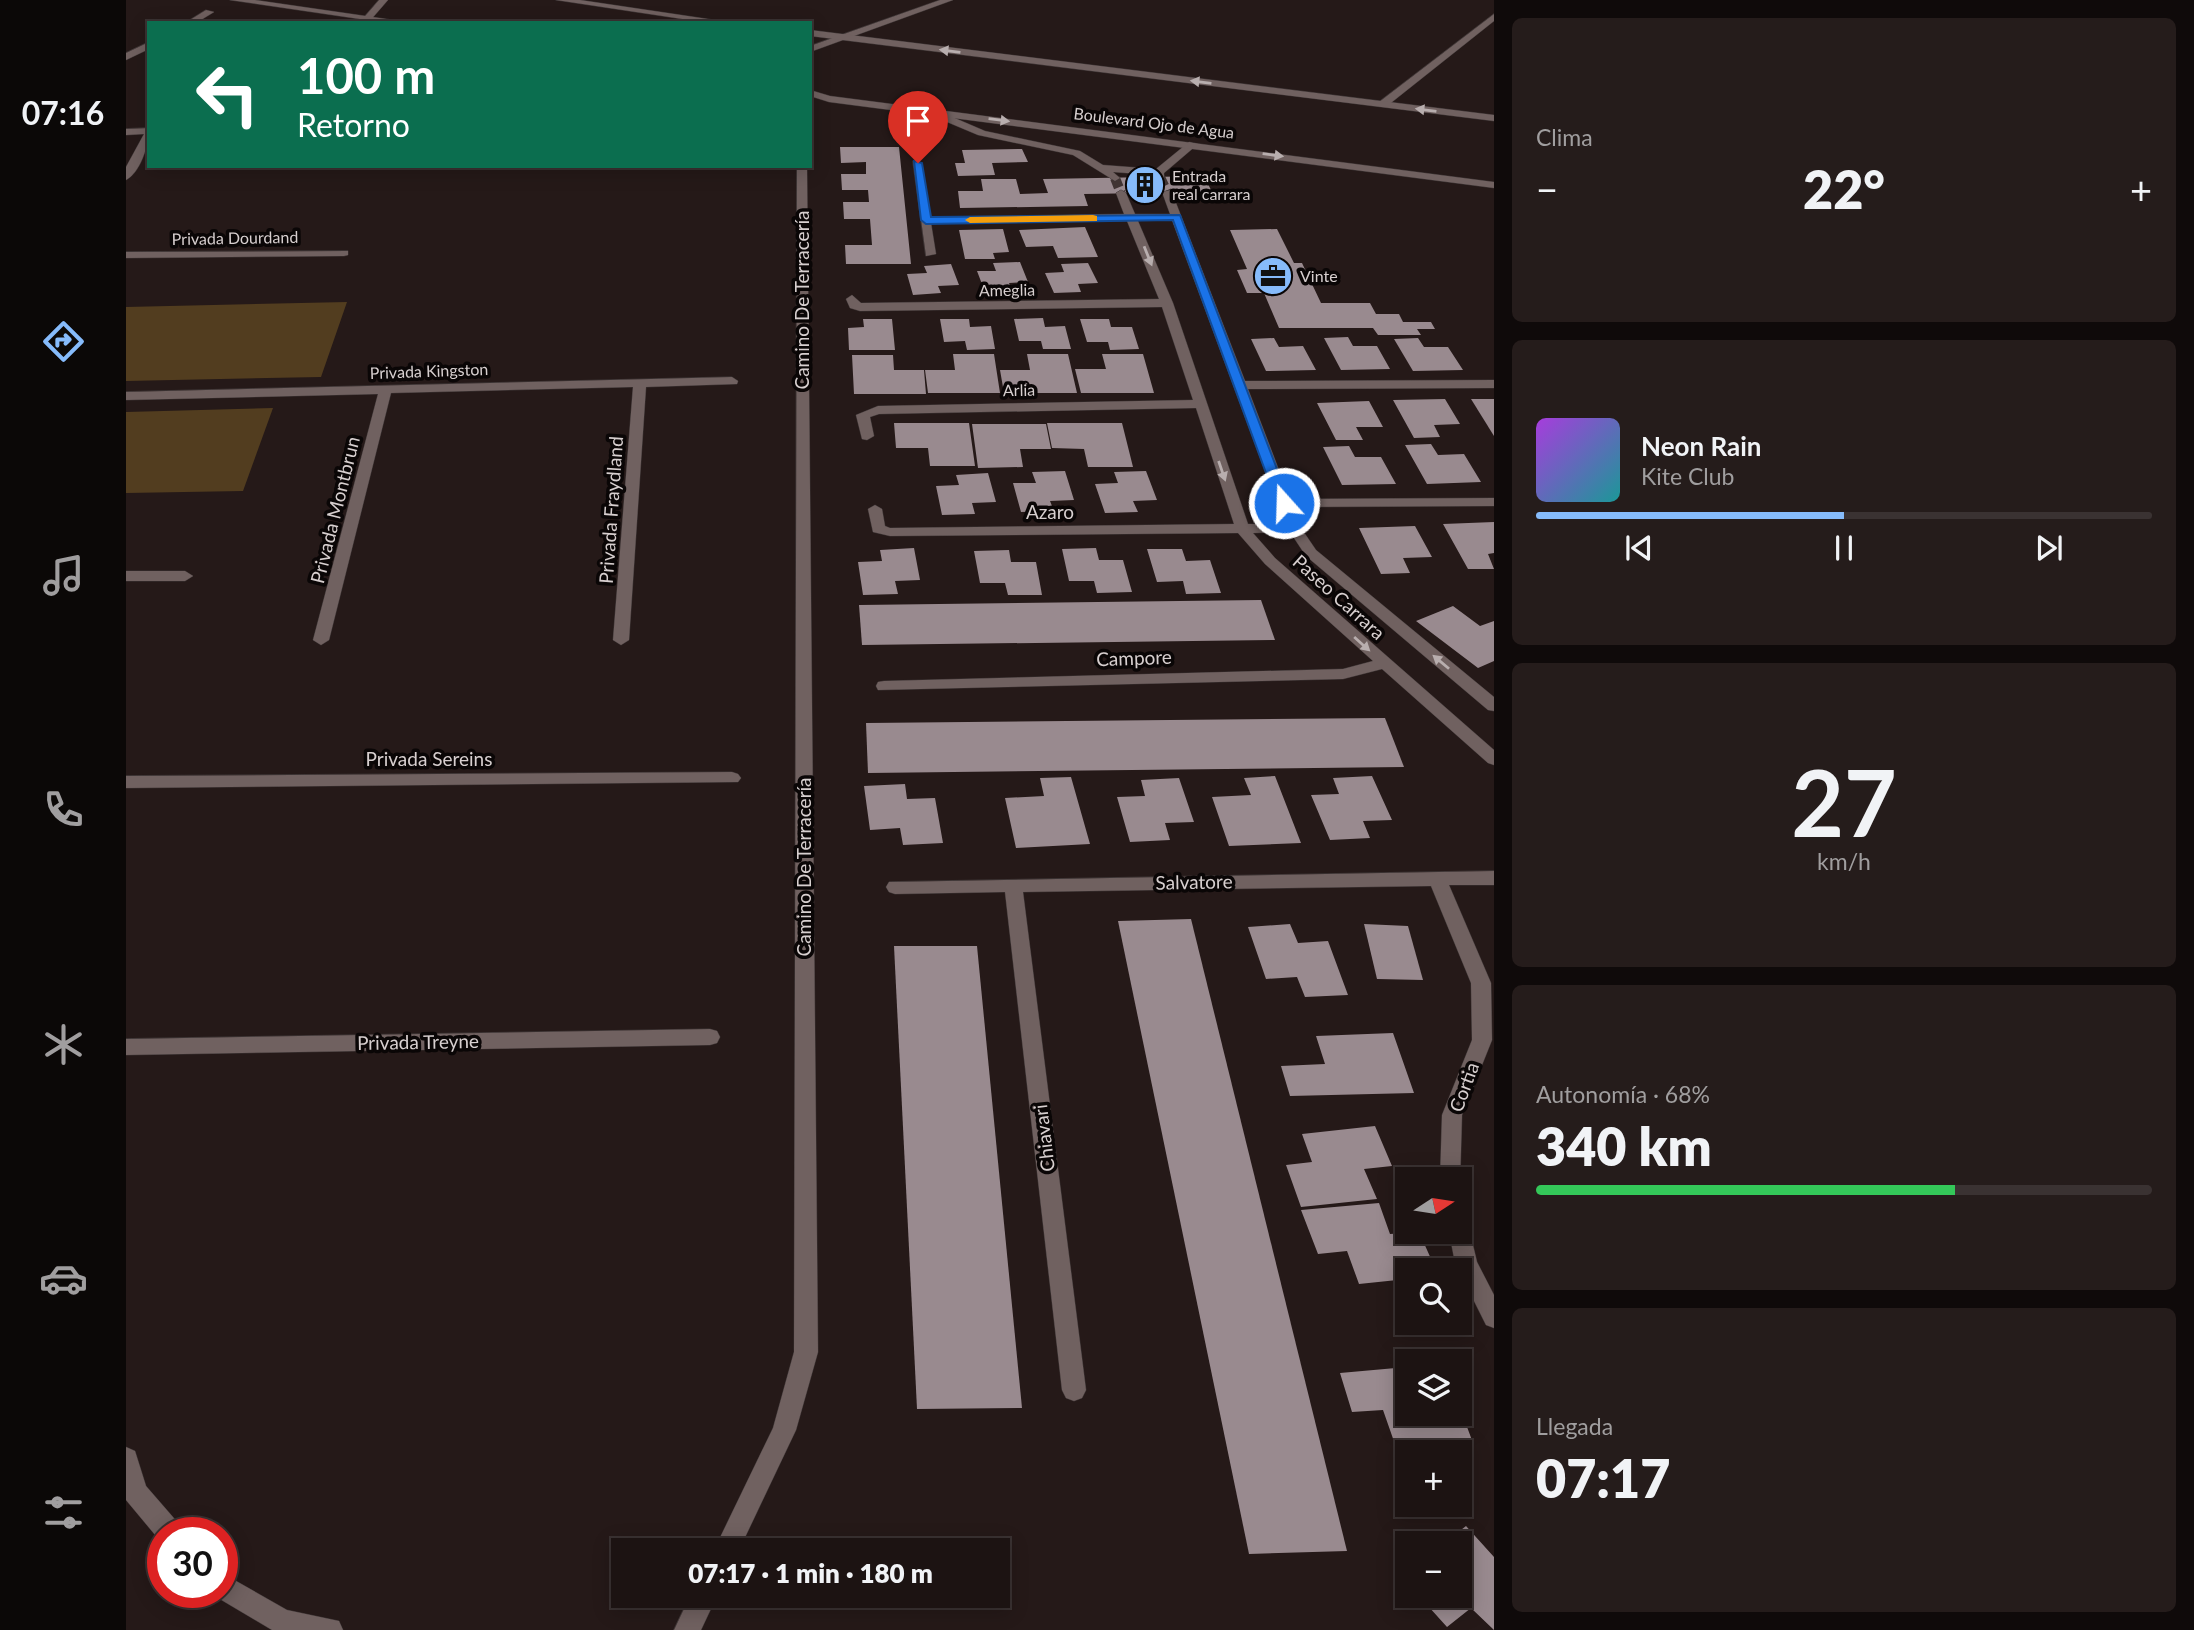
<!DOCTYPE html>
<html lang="es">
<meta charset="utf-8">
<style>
body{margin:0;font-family:Lato,sans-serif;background:#251c1b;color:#f1f3f6;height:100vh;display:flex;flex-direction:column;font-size:26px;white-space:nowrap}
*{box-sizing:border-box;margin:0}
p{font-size:23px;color:#a09e9f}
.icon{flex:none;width:38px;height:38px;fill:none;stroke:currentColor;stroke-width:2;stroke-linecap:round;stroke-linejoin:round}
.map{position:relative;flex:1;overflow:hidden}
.drawer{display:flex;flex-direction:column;gap:18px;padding:18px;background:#0f0a0a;width:700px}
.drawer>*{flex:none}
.top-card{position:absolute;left:21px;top:21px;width:665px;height:147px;border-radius:0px;box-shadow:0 4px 18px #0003,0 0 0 2px #3a3232;background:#0b6e4f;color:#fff;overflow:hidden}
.needle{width:46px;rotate:78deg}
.tools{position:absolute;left:1269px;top:1167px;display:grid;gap:14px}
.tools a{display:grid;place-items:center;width:77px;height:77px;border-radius:0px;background:#1c1312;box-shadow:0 4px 18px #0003,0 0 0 2px #3a3232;font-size:35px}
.speed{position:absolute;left:21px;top:1517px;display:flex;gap:14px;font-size:35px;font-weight:700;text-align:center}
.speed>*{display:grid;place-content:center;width:91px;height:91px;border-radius:50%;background:#1c1312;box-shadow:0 4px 18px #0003,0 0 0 2px #3a3232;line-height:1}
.speed .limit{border:10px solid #d22;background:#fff;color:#111}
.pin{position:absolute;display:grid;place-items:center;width:60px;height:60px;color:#fff;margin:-72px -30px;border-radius:50% 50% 50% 0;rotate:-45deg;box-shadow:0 0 7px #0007}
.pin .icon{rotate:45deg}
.me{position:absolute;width:77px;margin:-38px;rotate:340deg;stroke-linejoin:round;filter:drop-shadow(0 0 5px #0008)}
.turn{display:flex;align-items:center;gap:24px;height:147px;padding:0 35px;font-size:32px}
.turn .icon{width:91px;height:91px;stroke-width:2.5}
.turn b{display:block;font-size:49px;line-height:60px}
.big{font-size:52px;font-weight:800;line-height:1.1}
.drawer .card{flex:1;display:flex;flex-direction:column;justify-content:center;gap:10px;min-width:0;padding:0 24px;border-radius:10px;background:#251c1b}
.drawer .dial{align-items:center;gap:0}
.dial b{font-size:91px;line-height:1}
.song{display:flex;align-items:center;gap:21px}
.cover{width:84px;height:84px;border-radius:10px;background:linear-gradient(135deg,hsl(280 70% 55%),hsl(180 70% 35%))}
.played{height:7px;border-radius:4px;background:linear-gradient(90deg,#86bbfb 50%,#3a3232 50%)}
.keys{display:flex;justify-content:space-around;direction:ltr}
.heat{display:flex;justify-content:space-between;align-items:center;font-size:38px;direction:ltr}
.charge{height:10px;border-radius:5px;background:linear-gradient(90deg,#34c759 68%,#3a3232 0)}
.trip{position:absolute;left:485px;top:1538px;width:399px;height:70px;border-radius:0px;background:#1c1312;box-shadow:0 4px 18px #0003,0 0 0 2px #3a3232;font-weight:800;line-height:70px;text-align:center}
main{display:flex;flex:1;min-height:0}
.tab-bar{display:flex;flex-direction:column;width:126px;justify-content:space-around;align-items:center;background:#0b0807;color:#a09e9f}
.tab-bar .icon{width:49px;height:49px}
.tab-bar .active{color:#86bbfb}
.tab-bar b{font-size:32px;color:#f1f3f6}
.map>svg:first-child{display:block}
.green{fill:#523d1f}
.building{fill:#998a8f}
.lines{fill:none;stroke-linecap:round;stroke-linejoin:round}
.street-tunnel{stroke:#403433;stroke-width:10;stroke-dasharray:10 5;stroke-linecap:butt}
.street-casing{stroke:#3d3535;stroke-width:1}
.secondary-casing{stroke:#3d3535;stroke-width:1}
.street{fill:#706160;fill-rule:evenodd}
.secondary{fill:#706160;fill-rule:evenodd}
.oneway{fill:#b8aeae}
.route{fill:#1a73e8;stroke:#114b97;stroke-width:2}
.slow{fill:#f59e0b}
.labels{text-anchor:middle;stroke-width:7;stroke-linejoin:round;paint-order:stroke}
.far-street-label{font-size:16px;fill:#d7cfcf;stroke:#0a0606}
.far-poi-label{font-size:16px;fill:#d7cfcf;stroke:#0a0606;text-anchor:start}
.street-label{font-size:19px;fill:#d7cfcf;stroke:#0a0606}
</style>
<main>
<nav class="tab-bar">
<b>07:16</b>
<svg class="icon active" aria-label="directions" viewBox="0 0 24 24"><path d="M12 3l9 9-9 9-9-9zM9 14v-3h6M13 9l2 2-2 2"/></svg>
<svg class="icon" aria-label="music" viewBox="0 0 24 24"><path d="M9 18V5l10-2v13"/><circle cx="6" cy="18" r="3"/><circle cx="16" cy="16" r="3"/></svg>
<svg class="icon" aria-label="phone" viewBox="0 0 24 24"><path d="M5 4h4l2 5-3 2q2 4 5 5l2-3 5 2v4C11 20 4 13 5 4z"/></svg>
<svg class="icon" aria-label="climate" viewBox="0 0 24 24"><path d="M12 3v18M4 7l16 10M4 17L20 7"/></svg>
<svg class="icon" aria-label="car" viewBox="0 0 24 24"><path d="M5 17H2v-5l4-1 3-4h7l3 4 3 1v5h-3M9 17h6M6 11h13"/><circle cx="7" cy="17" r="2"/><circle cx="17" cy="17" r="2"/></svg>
<svg class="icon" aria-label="filters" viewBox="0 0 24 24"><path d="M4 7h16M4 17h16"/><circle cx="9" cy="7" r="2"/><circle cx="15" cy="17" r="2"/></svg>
</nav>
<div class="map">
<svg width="1368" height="1630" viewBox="0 0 1368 1630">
<rect width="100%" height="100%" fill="#251918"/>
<!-- green -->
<g class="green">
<polygon points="221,302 195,377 0,381 0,307"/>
<polygon points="147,408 117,491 0,493 0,412"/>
</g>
<!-- building -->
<g class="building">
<polygon points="714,147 773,147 785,264 720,264 719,245 746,245 744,219 718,219 717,202 743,202 742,190 716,190 715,174 740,174 740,162 715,163"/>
<polygon points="896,149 902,162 866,163 869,175 832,176 829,163 839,163 836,150"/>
<polygon points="1078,176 1086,192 958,194 962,206 834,208 832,191 857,191 855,179 890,179 894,194 922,193 917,179"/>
<polygon points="959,227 972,257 932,258 927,246 900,247 893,230"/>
<polygon points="877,229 883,252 867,253 869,259 839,259 833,230"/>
<polygon points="1151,229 1168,263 1176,263 1195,303 1244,303 1250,314 1273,314 1277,322 1305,322 1309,329 1291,329 1295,335 1252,335 1247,328 1153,328 1138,293 1121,293 1111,270 1121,269 1104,230"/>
<polygon points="894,262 902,282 883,283 886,291 859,292 851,271 870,271 867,263"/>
<polygon points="962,263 972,283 952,284 955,292 928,293 919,273 938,272 935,264"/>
<polygon points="825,264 833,285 812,286 815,293 787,295 781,274 801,273 798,266"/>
<polygon points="917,318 919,327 939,326 945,349 917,349 915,341 893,341 888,319"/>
<polygon points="737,319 766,319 769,350 723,350 722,328 738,327"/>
<polygon points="814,319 843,319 844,327 865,326 869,349 841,350 839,341 818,342"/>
<polygon points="954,319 983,319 985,327 1006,327 1013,349 984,350 982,342 961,342"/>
<polygon points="1222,337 1227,346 1251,346 1264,369 1215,370 1198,338"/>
<polygon points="1148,338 1153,347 1177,346 1190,370 1140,371 1125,339"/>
<polygon points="1292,338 1298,347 1322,347 1337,370 1287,371 1268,339"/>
<polygon points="827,354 868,354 874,393 802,393 799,370 829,370"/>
<polygon points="901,354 942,354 951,393 878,393 874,370 904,370"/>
<polygon points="976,354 1017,354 1028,393 955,393 949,369 980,369"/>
<polygon points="726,355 767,355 768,370 798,370 800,394 728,394"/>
<polygon points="1319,399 1334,424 1308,425 1314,437 1288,438 1267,400"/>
<polygon points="1345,399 1368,399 1368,436"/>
<polygon points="1243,401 1257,427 1230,427 1237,440 1210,440 1191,403"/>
<polygon points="768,423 843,423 849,466 804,466 802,448 770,448"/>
<polygon points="921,423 996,423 1007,467 962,467 958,449 926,448"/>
<polygon points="846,424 920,424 925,449 894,449 897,467 852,468"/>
<polygon points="1305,444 1312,455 1338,454 1355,482 1301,484 1279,445"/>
<polygon points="1223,446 1229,457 1255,457 1270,484 1216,485 1197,447"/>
<polygon points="939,471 948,500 924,501 928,511 895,512 887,483 910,483 906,472"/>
<polygon points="1020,471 1031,500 1007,501 1012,512 979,513 969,484 992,483 988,472"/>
<polygon points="862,473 870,502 846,503 849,514 816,515 810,486 833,485 830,475"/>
<polygon points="1368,522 1368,553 1362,554 1368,569 1342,569 1317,524"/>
<polygon points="1289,526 1306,557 1277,558 1284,573 1255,574 1233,528"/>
<polygon points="788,548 794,580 769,581 772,594 737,595 732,562 756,561 754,550"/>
<polygon points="970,548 973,560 997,560 1006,592 971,593 968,581 943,581 936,549"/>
<polygon points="1021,549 1056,549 1060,561 1084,560 1095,593 1060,594 1057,581 1031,582"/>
<polygon points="883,550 885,562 910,562 916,595 882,595 879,583 854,583 848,551"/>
<polygon points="1135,600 1149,640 736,645 733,605"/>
<polygon points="1327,606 1354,626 1368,621 1368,661 1352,668 1290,621"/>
<polygon points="1259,718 1278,767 742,773 740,723"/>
<polygon points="1149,776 1175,843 1103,846 1086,797 1125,795 1118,778"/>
<polygon points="1246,776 1266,820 1237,821 1244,838 1204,840 1185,795 1213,794 1207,778"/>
<polygon points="945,777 964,844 890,848 879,798 918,796 914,778"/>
<polygon points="1053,778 1068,822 1039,823 1044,840 1004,842 991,797 1019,796 1015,780"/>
<polygon points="779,784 781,799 809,798 817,843 777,845 774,828 744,830 738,786"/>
<polygon points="1065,919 1221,1551 1123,1554 992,921"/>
<polygon points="1164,924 1172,943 1202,941 1222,995 1179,997 1171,977 1140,979 1122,927"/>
<polygon points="1238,924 1282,926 1297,980 1251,979"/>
<polygon points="768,946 851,946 896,1408 791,1409"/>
<polygon points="1267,1033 1288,1093 1164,1096 1155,1066 1199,1064 1190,1036"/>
<polygon points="1249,1126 1266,1166 1238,1169 1251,1199 1175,1207 1160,1165 1186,1162 1176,1134"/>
<polygon points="1253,1203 1264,1234 1293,1232 1310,1270 1281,1270 1281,1279 1233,1284 1221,1251 1192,1254 1175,1210"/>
<polygon points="1281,1367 1281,1414 1334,1414 1334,1408 1347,1443 1271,1450 1257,1410 1226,1412 1214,1373"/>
<polygon points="1340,1526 1368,1557 1368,1630 1345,1608 1321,1627 1293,1596 1334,1596 1334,1544 1317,1544"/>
</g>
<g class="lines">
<!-- street-tunnel -->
<g class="street-tunnel">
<polyline points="1034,177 1041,192"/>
<polyline points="989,178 995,193"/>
</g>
<!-- street casing -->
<g class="street-casing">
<g id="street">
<polygon points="253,0 262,0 242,23 233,23"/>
<polygon points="814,0 827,0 684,52 684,46"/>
<polygon points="80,10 88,12 70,23 59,23"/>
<polygon points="1368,14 1368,21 1261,106 1253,106 1253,102"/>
<polygon points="23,42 23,49 0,60 0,53"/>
<polygon points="802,110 810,110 859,131 954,151 977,165 1030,169 1063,142 1072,144 1038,173 1038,179 1030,179 1028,175 987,172 994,178 989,181 947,155 852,135 802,114"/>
<path d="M23 128C23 144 15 172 0 180V167L18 134 0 135V129Z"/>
<path d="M787 161 796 163 804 217 998 214 990 193 995 190 1000 193 1009 214H1044L1036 192 1045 190 1119 381 1368 380V388L1122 389 1164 499 1368 498V506L1167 507 1175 528 1190 550 1368 697V711L1362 710 1180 556 1164 532 1127 533 1149 558 1368 750V765L1362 763 1256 669 1217 679 752 690 750 686 752 682 758 681 1217 669 1247 661 1139 564 1112 533 764 536 747 532 742 509 749 505 756 509 759 526 764 528 1108 524 1070 408 753 414 744 417 748 436 741 440 736 439 730 415 752 406 1067 400 1036 307 734 311 724 308 720 299 726 295 735 303 1033 299 1001 221 805 223 810 254 800 256ZM1046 220 1151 503 1159 524H1122L1047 303 1012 221Z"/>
<polygon points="671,166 681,166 692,1352 670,1430 613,1550 588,1550 647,1428 668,1352"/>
<polygon points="222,251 222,255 218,256 0,258 0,252"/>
<polygon points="606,377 612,381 611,384 520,387 503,640 495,645 487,640 507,387 265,393 203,640 195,645 187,640 252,394 0,400 0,392"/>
<polygon points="0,571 59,571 67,576 59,581 0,581"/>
<polygon points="606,772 612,774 615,778 612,782 0,788 0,776"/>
<polygon points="1368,871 1368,885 1323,885 1365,983 1366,1040 1336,1115 1334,1184 1334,1180 1314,1180 1316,1115 1346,1040 1345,983 1305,886 897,892 960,1390 956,1398 948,1401 940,1398 936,1390 879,892 769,894 763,892 760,887 763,882"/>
<polygon points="584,1029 591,1031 594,1037 591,1043 584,1045 0,1055 0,1039"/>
<polygon points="1334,1222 1342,1224 1351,1262 1368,1295 1368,1328 1360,1325 1329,1263 1323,1232 1334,1232"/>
<polygon points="0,1447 9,1451 20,1486 53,1524 57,1533 37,1533 35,1542 0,1500"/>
<polygon points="96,1573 161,1610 213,1621 217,1630 146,1630 87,1595 86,1592 96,1592"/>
<polygon points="564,1596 591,1596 575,1630 548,1630"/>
</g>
</g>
<!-- secondary casing -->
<g class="secondary-casing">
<g id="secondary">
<polygon points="104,0 129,0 288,23 261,23"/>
<polygon points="430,0 454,0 609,23 583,23"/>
<polygon points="684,30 1368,115 1368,121 684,36"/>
<polygon points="684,90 704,96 1368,182 1368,188 703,102 684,96"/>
</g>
</g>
<!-- street -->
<use href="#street" class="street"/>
<!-- secondary -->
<use href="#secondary" class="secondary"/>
</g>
<!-- one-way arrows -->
<defs><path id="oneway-solid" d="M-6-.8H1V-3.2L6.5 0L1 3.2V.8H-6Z" transform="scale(1.75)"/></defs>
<g class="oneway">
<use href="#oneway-solid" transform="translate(824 51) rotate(-173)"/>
<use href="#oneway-solid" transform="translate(1075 82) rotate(-173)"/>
<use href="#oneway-solid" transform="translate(1300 110) rotate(-173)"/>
<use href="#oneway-solid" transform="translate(873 120) rotate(7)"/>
<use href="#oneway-solid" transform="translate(1147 155) rotate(8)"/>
<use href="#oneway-solid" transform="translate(1022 256) rotate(68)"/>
<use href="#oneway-solid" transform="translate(1096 471) rotate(71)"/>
<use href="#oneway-solid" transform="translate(1236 644) rotate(42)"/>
<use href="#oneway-solid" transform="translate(1315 662) rotate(-140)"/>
</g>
<!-- route -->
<polygon class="route" points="788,161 796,163 805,217 1054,215 1164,503 1163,506 1151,503 1047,220 800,224 795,220"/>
<!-- slow -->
<polygon class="slow" points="967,215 971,216 971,221 844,223 839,220 844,217"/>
<!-- icons -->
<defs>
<g id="building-disc" transform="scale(2.0125)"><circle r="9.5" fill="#86bbfb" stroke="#0a0606"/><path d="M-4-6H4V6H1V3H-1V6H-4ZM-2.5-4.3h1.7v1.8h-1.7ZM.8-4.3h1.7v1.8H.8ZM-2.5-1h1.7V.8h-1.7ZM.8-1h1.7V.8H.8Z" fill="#111"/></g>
<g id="office-disc" transform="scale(2.0125)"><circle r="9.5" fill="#86bbfb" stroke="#0a0606"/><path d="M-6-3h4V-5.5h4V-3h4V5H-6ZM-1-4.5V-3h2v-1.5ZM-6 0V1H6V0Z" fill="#111"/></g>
</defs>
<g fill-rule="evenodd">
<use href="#building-disc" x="1019" y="185"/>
<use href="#office-disc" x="1147" y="276"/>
</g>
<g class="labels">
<!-- far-street labels -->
<g class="far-street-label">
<text transform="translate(1028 123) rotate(7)" y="6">Boulevard Ojo de Agua</text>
<text transform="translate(109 238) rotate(-1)" y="6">Privada Dourdand</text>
<text transform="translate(881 290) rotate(-1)" y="6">Ameglia</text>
<text transform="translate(303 371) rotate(-2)" y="6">Privada Kingston</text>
<text transform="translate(893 390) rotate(-1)" y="6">Arlia</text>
</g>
<!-- far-poi labels -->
<g class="far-poi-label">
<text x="1046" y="182">Entrada<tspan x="1046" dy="18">real carrara</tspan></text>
<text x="1174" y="282">Vinte</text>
</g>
<!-- street labels -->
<g class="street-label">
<text transform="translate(676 300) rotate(-90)" y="7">Camino De Terracería</text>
<text transform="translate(209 510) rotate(-76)" y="7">Privada Montbrun</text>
<text transform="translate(485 510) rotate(-86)" y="7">Privada Fraydland</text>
<text x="924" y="519">Azaro</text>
<text transform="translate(1213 597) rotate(42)" y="7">Paseo Carrara</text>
<text transform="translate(1008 658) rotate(-2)" y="7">Campore</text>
<text x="303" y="766">Privada Sereins</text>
<text transform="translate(678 867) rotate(-90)" y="7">Camino De Terracería</text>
<text transform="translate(1068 882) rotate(-1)" y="7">Salvatore</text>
<text transform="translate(292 1042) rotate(-1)" y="7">Privada Treyne</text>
<text transform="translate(1338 1087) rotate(-70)" y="7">Cortia</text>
<text transform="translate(918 1138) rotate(-97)" y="7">Chiavari</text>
</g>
</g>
</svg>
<div class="tools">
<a><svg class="needle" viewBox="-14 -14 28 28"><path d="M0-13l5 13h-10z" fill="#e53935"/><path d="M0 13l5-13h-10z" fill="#a09e9f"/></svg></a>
<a><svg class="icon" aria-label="search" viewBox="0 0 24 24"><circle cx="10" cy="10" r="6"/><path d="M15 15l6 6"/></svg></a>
<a><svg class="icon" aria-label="layers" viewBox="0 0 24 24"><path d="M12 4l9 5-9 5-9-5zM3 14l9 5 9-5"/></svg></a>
<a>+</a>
<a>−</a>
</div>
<div class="speed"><div class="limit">30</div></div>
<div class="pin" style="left:792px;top:163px;background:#d93025"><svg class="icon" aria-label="arrive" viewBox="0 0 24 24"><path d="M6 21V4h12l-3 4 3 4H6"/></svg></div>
<svg class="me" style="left:1158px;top:503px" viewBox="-20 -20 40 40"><circle r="17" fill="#1a73e8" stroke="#fff" stroke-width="3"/><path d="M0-11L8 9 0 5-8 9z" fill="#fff"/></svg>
<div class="trip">07:17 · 1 min · 180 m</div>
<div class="top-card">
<div class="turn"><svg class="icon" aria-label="left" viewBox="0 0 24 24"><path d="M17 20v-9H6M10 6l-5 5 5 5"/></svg><div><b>100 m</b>Retorno</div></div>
</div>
</div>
<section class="drawer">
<div class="card"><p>Clima</p>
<div class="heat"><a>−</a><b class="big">22°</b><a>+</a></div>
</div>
<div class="card">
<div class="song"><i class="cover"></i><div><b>Neon Rain</b><p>Kite Club</p></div></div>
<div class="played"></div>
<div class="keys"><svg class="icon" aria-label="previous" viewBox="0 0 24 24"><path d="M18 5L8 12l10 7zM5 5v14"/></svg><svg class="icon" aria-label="pause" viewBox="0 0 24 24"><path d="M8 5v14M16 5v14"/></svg><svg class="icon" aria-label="next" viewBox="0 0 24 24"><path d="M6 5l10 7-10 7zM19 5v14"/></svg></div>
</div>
<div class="card dial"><b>27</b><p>km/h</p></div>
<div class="card"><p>Autonomía · 68%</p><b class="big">340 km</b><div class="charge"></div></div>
<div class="card"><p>Llegada</p><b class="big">07:17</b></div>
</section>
</main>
